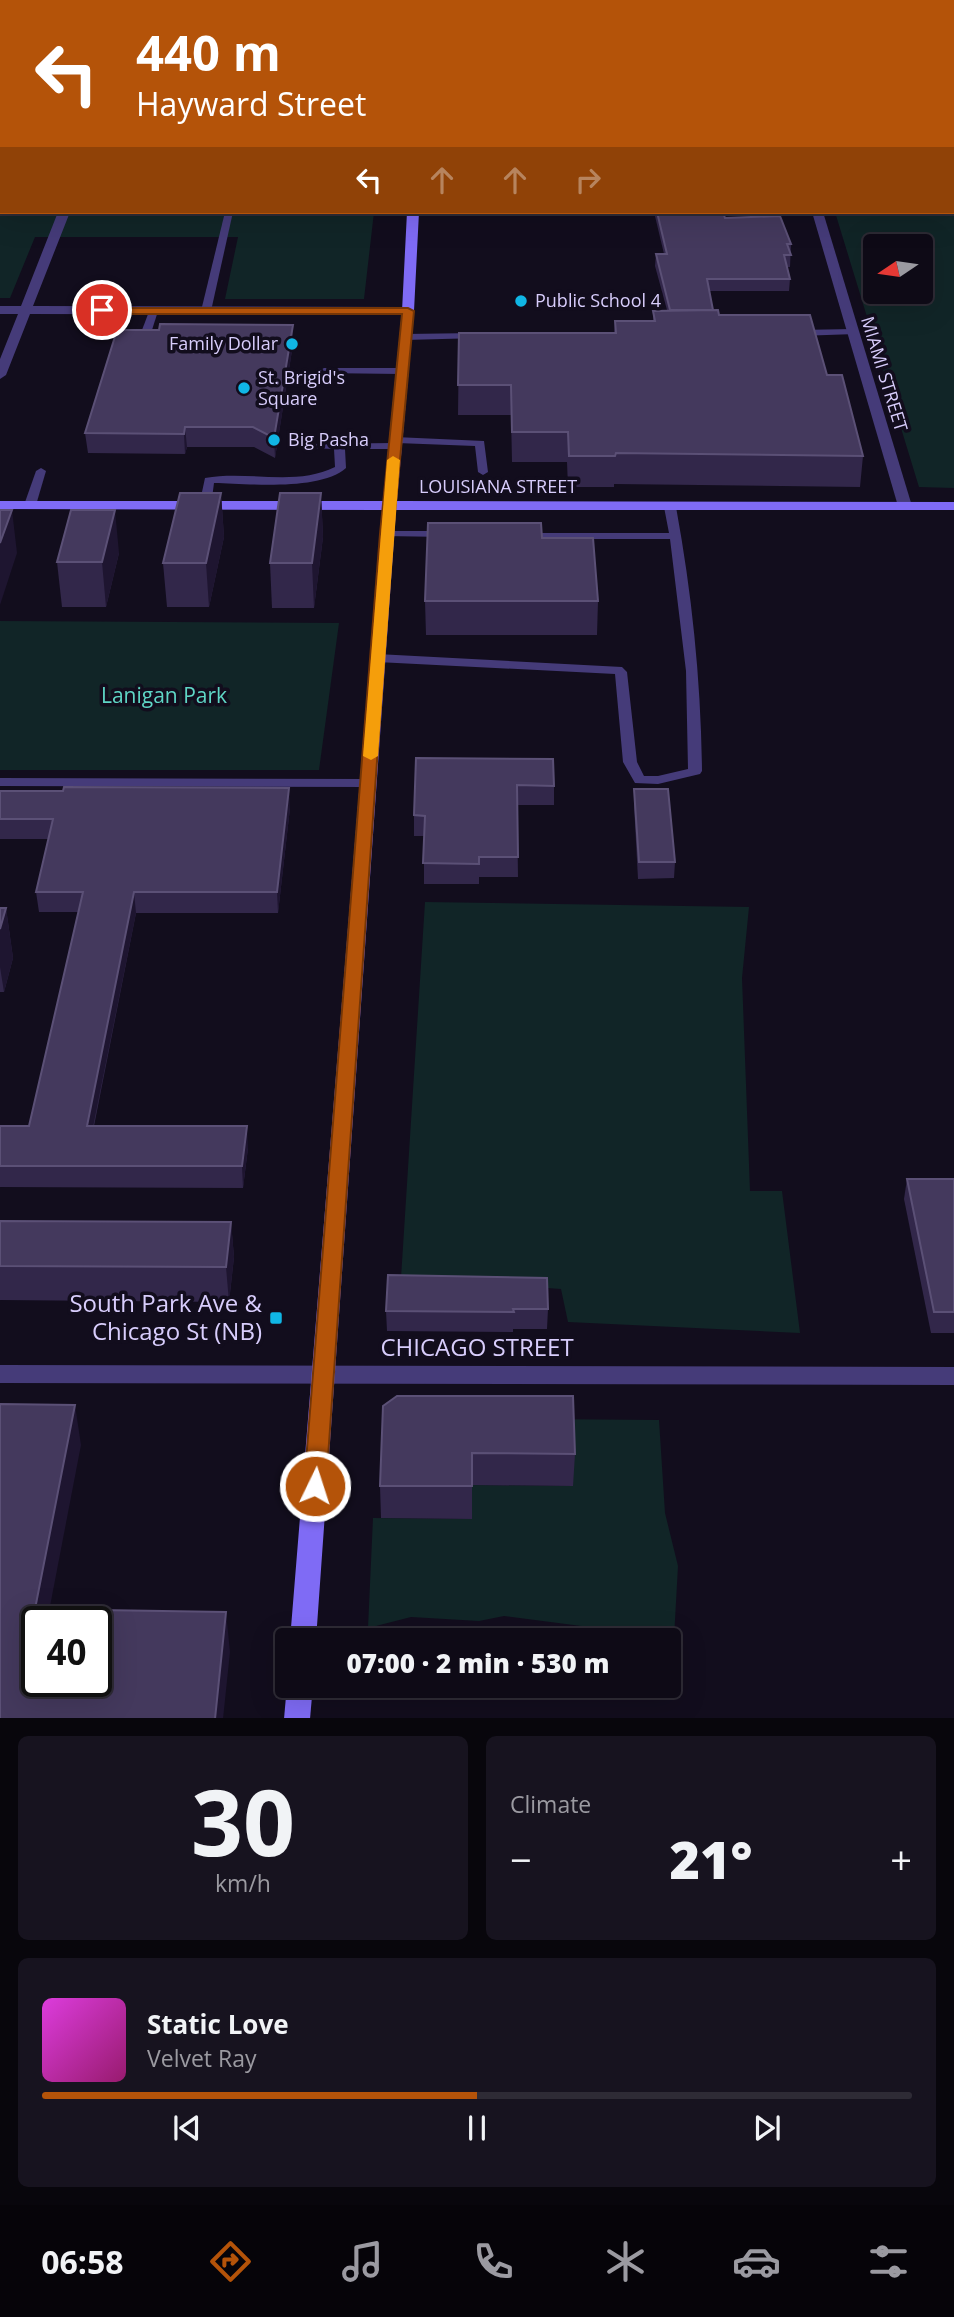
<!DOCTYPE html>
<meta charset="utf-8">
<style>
body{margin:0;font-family:"Open Sans",sans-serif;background:#17131f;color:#f1f3f6;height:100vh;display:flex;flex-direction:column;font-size:26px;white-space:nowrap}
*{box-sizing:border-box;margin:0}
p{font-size:23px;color:#9b9aa1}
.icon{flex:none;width:38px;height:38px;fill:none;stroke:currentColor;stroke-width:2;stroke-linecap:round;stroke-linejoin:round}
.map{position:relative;height:1718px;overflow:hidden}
.details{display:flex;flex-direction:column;gap:18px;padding:18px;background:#08060c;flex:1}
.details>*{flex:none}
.guide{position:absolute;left:0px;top:0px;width:956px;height:214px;box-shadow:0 7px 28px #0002,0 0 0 2px #2e2b35;background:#b45309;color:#fff;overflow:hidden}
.needle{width:46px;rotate:257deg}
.fabs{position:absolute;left:863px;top:234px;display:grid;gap:14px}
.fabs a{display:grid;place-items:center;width:70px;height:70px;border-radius:7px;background:#0e0a16;box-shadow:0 7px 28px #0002,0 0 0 2px #2e2b35;font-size:35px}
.speed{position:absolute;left:21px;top:1606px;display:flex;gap:14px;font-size:35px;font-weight:700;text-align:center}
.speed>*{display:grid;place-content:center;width:91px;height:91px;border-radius:50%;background:#0e0a16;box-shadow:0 7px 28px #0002,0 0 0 2px #2e2b35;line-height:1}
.speed .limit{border:4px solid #111;border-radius:10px;background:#fff;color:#111}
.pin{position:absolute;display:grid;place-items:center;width:60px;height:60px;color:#fff;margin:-30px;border:4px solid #fff;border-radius:50%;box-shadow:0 2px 7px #0007}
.me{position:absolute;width:77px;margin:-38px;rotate:4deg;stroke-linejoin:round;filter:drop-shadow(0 0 5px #0008)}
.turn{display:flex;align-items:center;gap:24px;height:147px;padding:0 21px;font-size:32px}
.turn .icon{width:91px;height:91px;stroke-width:2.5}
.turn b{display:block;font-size:49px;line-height:60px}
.lanes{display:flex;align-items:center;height:66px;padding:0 21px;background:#0003;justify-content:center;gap:35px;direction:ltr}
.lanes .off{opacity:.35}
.big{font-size:52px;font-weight:800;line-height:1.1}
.details .tile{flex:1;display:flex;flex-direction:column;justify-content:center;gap:10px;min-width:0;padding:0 24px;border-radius:10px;background:#17131f}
.details .dial{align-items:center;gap:0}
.dial b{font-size:91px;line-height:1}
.song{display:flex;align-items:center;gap:21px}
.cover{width:84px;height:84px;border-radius:10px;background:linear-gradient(135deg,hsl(300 70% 55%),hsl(320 70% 35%))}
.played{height:7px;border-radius:4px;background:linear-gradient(90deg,#b45309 50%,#2e2b35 50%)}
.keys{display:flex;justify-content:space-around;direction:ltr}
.heat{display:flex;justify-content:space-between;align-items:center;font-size:38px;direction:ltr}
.details .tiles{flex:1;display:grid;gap:18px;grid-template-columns:1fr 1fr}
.tile:last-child{grid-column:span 2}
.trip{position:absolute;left:275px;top:1628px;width:406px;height:70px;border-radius:7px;background:#0e0a16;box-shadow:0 7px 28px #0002,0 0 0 2px #2e2b35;font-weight:800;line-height:70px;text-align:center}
.menu{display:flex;height:112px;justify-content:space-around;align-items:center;background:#060409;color:#9b9aa1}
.menu .icon{width:49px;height:49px}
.menu .active{color:#b45309}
.menu b{font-size:32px;color:#f1f3f6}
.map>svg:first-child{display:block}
.green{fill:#112527;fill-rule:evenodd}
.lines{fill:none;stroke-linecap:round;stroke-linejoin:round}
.lane{fill:#453b79;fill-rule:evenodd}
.street{fill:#453b79;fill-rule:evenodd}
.secondary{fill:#7f6bf5;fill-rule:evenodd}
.wall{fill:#32274a}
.shaded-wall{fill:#1e1530}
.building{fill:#44395d;stroke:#5b5076;stroke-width:2;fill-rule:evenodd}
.route{fill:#b45309;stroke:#753606;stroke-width:2}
.slow{fill:#f59e0b}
.poi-dot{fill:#10b6e5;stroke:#120d1d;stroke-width:2.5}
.labels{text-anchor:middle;stroke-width:7;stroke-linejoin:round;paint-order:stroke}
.far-poi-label{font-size:18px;fill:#d8cdfc;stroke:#120d1d;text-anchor:start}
.far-street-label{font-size:18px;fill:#d8cdfc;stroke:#120d1d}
.park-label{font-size:21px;fill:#5fd6c6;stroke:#120d1d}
.near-poi-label{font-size:24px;fill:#d8cdfc;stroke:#120d1d;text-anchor:end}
.near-street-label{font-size:24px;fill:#d8cdfc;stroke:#120d1d}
</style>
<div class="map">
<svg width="954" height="1719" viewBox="0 0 954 1719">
<rect width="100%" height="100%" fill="#120d1d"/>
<!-- green -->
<g class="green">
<polygon points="0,93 2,212 374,212 364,299 225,299 238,237 35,237 10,298 0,298"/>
<path d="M954 156V488L919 487 835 212H954ZM875 247H920V292H875Z"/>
<polygon points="0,621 339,623 319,770 0,770"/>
<polygon points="425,902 749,907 742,978 750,1191 782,1191 800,1333 568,1322 561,1289 401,1278"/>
<polygon points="535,1419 659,1420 665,1513 678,1566 674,1638 604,1633 589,1627 504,1616 479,1621 411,1617 368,1628 373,1518 472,1519 472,1485 573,1486"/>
</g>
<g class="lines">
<!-- lane -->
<g class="lane">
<rect x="285" y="0" width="8" height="2"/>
<polygon points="225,212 233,212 211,311 206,314 201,311"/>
<polygon points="150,309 158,311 152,330 147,333 142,330"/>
<polygon points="853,329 858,332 856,334 798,336 793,333 798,330"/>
<polygon points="477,333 480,334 480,338 405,340 400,337 405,334"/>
<polygon points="324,368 401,368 406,371 401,374 320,373 319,371"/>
<path d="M395 437 484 441 488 472 483 475 478 472 475 446 397 443 400 446 395 449H345L346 468C320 491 249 484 214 483L211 506 205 509 199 506 205 478C248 470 295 487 335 467L334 449 309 448V444L393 443 390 440Z"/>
<polygon points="41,468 46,471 36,505 34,507 26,507 24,505 36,471"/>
<path d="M670 504 676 507C692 594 701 682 702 771L700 774 658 784 635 783 623 762 615 674 377 662 371 658 377 654 622 667 627 672 637 762 644 776H658L688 769 686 671 670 539H523L517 536 523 533H669L664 507Z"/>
<polygon points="387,531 447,531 453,534 447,537 383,536 381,534"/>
<polygon points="0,778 369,779 376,783 369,787 0,786"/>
</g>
<!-- street -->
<g class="street">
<rect x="142" y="0" width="8" height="2"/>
<polygon points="752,0 760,0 761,2 752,2"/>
<rect x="0" y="83" width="2" height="6"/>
<polygon points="58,212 70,212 33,306 408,307 414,311 408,315 30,314 6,375 0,379 0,359 18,314 0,314 0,306 21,306"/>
<polygon points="812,212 823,212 912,506 910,509 900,509 898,506"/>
<polygon points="0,1365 954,1367 954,1385 0,1383"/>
</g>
<!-- secondary -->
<g class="secondary">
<rect x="423" y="0" width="8" height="2"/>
<polygon points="407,212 419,212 414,311 397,501 954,502 954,510 396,510 316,1640 290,1640 382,510 0,509 0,501 383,501 402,311"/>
<polygon points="287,1685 313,1685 310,1719 284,1719"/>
</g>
</g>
<!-- wall -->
<g class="wall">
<polygon points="0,0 105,0 105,2 2,2 2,76 0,76"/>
<rect x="452" y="0" width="96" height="2"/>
<polygon points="654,212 723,212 725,218 791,244 790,267 787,267 790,279 789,291 709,291 713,310 719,315 827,375 863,456 860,487 614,484 614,487 568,487 567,462 512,462 511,415 458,415 459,333 614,333 615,321 653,321 653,311 667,310 655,266 656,254 664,254"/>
<polygon points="293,344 275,458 254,447 187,447 185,454 88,453 85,433"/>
<polygon points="221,493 224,537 209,607 167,607 163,563"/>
<polygon points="321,493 323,537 314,608 272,608 270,563"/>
<polygon points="542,538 598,601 597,635 426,635 425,601"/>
<polygon points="119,553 106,607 62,607 57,562"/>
<polygon points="416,758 554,786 554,805 517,805 518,877 479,877 479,884 424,884 424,836 414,836 414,815"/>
<polygon points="634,789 675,862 674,878 638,879 634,805"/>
<polygon points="0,791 290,808 278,913 136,913 94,1126 248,1148 243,1188 0,1187 0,1126 29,1126 78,912 39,912 36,892 49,839 0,839"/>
<polygon points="0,908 6,908 13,958 4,992 0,992"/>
<polygon points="907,1179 954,1179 954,1333 931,1333 904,1199"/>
<polygon points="0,1221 231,1222 234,1257 229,1302 0,1300"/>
<polygon points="388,1275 548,1309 547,1329 513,1329 513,1332 387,1331 386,1311"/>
<polygon points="383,1406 575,1454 573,1486 472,1485 472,1519 381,1518 380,1486"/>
</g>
<!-- shaded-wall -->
<g class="shaded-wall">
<polygon points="293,325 293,344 275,458 274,438"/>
<polygon points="185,427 187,447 185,454 184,434"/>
<polygon points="221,493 224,537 209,607 206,563"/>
<polygon points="321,493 323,537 314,608 312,563"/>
<polygon points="12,510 17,553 0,605 0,543"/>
<polygon points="115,510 119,553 106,607 102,562"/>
<polygon points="289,788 290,808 278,913 277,892"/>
<polygon points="134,892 136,913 89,1147 87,1126"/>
<polygon points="6,908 13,958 4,992 0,967 0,929"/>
<polygon points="247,1126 248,1148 243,1188 242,1166"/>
<polygon points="231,1222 234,1257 229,1302 226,1267"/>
<polygon points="75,1405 81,1445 47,1622 35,1609"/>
<polygon points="226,1612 230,1652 223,1719 215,1719"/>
</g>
<!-- building -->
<g class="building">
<polygon points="0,0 103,0 102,2 2,2 2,57 0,57"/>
<polygon points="174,0 230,0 229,2 173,2"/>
<polygon points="330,0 388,0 387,2 330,2"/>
<rect x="468" y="0" width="80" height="2"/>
<polygon points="671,0 731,0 732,2 672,2"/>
<polygon points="657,212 723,212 725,218 780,216 791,244 787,244 791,255 784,255 790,279 707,279 713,310 670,310 656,254 667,254"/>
<polygon points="718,310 719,315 810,315 827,375 842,375 863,456 616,453 615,456 569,456 568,432 512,432 511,385 458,385 459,333 616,333 615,321 655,321 653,311"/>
<polygon points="160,324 293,325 274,438 253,427 185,427 184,434 85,433 117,330 159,330"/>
<polygon points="180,493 221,493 206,563 163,563"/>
<polygon points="280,493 321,493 312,563 270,563"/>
<polygon points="0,510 12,510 0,543"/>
<polygon points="71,510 115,510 102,562 57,562"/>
<polygon points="428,523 541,523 542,538 593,538 598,601 425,601"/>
<polygon points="416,758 553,759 554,786 517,785 518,857 479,857 479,864 423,863 425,816 414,815"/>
<polygon points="64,787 289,788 277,892 134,892 87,1126 247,1126 242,1166 0,1166 0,1126 29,1126 83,892 36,892 53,819 0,819 0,791 63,791"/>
<polygon points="634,789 668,789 675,862 639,862"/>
<polygon points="0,908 6,908 0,929"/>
<polygon points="907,1179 954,1179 954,1312 934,1312"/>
<polygon points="0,1221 231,1222 226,1267 0,1266"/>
<polygon points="388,1275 547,1278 548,1309 513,1309 514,1312 386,1311"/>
<polygon points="397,1396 573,1396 575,1454 472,1453 472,1486 380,1486 383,1406"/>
<path d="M0 1404 75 1405 35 1609 226 1612 215 1719H0ZM37 1622H96V1682H37Z"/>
</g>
<!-- route -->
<polygon class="route" points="98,308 408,308 414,311 393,534 326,1486 322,1492 315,1495 307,1492 304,1486 380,534 402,314 102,314 98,313"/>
<!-- slow -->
<polygon class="slow" points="393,456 400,460 378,756 371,760 363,756 387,460"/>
<!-- markers -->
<g class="poi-dot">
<circle cx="521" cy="301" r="7"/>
<circle cx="292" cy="344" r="7"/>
<circle cx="244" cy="388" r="7"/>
<circle cx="274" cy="440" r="7"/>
<rect x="269" y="1311" width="14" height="14" rx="3.5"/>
</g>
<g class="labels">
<!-- far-poi labels -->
<g class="far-poi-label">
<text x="535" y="307">Public School 4</text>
<text x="278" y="350" text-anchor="end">Family Dollar</text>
<text x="258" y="384">St. Brigid's<tspan x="258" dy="21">Square</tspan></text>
<text x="288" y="446">Big Pasha</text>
</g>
<!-- far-street labels -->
<g class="far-street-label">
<text transform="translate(884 374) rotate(73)" y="6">MIAMI STREET</text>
<text x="498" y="493">LOUISIANA STREET</text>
</g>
<!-- park labels -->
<g class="park-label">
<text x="164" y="703">Lanigan Park</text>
</g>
<!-- near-poi labels -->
<g class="near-poi-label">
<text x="262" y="1312">South Park Ave &amp;<tspan x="262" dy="28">Chicago St (NB)</tspan></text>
</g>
<!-- near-street labels -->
<g class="near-street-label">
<text x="477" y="1356">CHICAGO STREET</text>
</g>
</g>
</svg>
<div class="fabs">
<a><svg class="needle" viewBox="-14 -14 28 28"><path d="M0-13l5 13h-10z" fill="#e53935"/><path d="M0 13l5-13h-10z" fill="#9b9aa1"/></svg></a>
</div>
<div class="speed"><div class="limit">40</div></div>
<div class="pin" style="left:102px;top:310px;background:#d93025"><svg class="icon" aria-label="arrive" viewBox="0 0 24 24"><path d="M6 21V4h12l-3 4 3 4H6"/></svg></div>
<svg class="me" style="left:315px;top:1486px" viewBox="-20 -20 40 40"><circle r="17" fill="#b45309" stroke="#fff" stroke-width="3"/><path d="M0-11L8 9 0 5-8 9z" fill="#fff"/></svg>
<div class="trip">07:00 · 2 min · 530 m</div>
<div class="guide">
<div class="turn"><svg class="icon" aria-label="left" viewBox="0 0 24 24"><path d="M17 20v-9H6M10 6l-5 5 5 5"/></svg><div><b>440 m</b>Hayward Street</div></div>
<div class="lanes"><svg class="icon" aria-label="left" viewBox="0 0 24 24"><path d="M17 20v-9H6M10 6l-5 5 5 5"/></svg><svg class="icon off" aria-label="ahead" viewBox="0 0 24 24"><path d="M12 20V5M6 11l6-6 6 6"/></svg><svg class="icon off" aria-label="ahead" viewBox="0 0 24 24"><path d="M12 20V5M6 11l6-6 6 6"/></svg><svg class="icon off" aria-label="right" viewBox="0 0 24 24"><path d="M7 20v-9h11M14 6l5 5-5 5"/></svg></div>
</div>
</div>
<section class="details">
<div class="tiles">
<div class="tile dial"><b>30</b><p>km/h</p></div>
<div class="tile"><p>Climate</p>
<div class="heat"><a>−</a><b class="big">21°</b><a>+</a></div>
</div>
<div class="tile">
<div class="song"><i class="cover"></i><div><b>Static Love</b><p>Velvet Ray</p></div></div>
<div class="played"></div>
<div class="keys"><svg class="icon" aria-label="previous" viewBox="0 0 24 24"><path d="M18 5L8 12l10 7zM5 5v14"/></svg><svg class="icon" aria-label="pause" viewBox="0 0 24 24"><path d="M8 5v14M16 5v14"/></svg><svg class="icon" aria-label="next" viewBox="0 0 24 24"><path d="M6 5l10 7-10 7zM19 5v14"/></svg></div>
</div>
</div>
</section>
<nav class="menu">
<b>06:58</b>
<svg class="icon active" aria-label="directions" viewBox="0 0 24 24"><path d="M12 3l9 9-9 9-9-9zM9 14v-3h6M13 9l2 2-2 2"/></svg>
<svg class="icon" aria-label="music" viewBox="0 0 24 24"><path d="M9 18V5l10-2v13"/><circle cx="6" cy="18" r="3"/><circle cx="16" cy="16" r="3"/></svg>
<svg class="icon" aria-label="phone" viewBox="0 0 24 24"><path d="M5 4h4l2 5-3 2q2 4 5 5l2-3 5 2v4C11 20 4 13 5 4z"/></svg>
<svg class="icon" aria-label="climate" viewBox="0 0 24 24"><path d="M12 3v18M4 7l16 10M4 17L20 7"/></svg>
<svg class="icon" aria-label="car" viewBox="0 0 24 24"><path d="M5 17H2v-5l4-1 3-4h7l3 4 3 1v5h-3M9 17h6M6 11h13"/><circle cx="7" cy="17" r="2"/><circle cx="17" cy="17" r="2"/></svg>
<svg class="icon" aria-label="filters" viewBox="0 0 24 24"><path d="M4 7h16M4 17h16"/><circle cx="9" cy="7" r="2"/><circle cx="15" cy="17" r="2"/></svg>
</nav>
